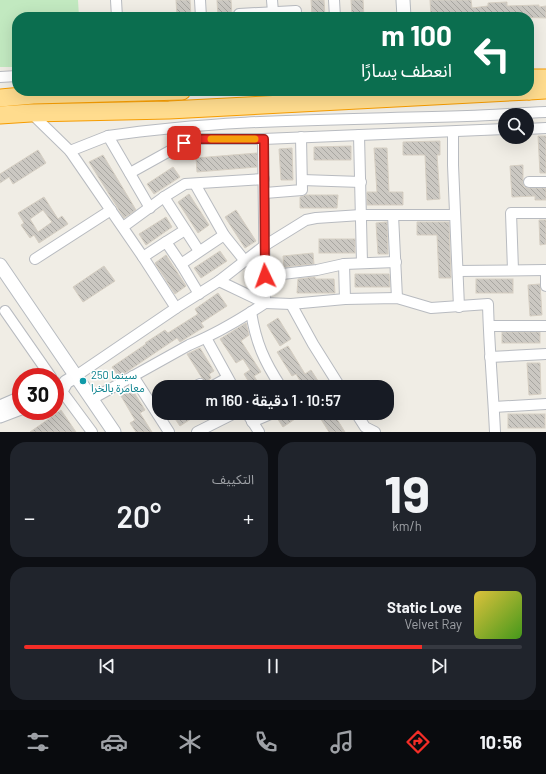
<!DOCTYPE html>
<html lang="ar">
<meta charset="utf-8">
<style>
body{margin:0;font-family:Barlow,"Noto Sans Arabic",sans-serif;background:#20242c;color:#f1f3f6;direction:rtl;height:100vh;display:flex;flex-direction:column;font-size:15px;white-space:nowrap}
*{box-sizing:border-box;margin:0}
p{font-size:13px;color:#9ea1a6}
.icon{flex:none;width:22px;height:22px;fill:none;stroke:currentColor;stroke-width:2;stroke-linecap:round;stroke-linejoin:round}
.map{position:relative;height:432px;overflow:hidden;direction:ltr}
.panel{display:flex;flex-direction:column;gap:10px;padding:10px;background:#0d0f14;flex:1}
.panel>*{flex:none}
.top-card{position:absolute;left:12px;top:12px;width:522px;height:84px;border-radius:16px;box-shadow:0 4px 16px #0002;direction:rtl;background:#0b6e4f;color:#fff;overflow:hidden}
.fabs{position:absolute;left:498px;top:108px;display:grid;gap:8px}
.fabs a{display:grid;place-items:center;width:36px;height:36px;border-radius:50%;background:#171b24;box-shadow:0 4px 16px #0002;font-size:20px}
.speed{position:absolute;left:12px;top:368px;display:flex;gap:8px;font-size:20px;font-weight:700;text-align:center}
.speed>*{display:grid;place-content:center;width:52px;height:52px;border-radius:50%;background:#171b24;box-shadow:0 4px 16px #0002;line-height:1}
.speed .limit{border:6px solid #d22;background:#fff;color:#111}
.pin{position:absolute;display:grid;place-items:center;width:34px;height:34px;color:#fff;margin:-17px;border-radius:8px;box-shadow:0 2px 6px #0006}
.me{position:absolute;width:44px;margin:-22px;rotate:357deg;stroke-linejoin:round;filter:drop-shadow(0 0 3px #0008)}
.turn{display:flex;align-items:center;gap:14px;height:84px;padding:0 16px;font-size:18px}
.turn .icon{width:52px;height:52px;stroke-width:2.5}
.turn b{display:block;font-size:28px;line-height:34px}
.big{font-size:30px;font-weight:600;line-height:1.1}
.panel .card{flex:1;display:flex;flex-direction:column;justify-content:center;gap:6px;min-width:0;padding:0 14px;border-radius:16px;background:#20242c}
.panel .dial{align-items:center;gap:0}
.dial b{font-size:52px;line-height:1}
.song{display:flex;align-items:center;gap:12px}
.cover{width:48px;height:48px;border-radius:6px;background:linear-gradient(135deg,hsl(50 70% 55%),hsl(100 70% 35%))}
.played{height:4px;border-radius:2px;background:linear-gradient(90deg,#f42d27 80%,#363941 80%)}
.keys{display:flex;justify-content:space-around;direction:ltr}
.heat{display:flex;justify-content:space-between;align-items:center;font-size:22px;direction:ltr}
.panel .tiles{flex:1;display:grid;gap:10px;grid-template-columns:1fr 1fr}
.card:last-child{grid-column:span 2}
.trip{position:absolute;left:152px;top:380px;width:242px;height:40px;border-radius:16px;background:#171b24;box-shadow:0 4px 16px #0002;font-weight:600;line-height:40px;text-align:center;direction:rtl}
.dock{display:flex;height:64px;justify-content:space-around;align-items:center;background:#090b0e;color:#9ea1a6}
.dock .icon{width:28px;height:28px}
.dock .active{color:#f42d27}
.dock b{font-size:18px;color:#f1f3f6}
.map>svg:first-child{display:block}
.grass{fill:#c2e9c0}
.building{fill:url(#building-back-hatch);stroke:#d6cfc3;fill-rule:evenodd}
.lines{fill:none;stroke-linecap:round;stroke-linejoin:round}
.street-casing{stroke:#b8bbc0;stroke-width:12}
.secondary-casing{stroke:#b7bbc0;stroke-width:15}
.highway-casing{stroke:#f69c00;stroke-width:19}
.street{stroke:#fff;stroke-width:10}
.secondary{stroke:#fff;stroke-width:13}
.highway{stroke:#ffdc8e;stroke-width:17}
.route-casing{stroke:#9f1d19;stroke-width:10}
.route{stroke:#f42d27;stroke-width:7}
.slow{stroke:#f59e0b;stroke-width:7}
.culture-dot{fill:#0f9aa8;stroke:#fff;stroke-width:1.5}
.labels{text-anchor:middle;stroke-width:3;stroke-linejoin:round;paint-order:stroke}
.culture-label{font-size:11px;fill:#0d838f;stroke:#fff;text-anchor:start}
</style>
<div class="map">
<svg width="546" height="432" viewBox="0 0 546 432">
<defs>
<pattern id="building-back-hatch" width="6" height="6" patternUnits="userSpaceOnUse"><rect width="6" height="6" fill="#cbc8c2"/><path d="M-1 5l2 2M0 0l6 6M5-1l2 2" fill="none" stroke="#a8a6a1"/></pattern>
</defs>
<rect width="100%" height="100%" fill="#f0ede5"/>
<!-- grass -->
<polygon class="grass" points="0,0 78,0 79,17 17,17 17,67 0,67"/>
<!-- building -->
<g class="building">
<polygon points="176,0 190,0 191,17 177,17"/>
<polygon points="217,0 231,0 232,17 218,17"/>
<polygon points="311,0 324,0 325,17 312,17"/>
<polygon points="351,0 363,0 364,17 352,17"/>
<polygon points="430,0 471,0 472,8 488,6 488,3 507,2 507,6 539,5 539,7 546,6 546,18 517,17 517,14 495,16 495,17 431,17"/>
<polygon points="538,136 546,136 546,173 540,173"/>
<polygon points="440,141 440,155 437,155 440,199 427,200 425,155 403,155 403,142"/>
<polygon points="351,146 351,160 314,160 314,147"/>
<polygon points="292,148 293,180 281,180 279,149"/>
<polygon points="374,148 387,148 389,192 403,192 403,205 367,205 367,192 377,192"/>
<polygon points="38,150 46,163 13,184 9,177 0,183 0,174"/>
<polygon points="257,153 257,167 197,172 196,158"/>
<polygon points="103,155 136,210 124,218 89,162"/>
<polygon points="523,165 523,182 524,187 529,188 546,188 546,200 535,200 535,196 512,197 510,166"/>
<polygon points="173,167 180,177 154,194 147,184"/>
<polygon points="189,194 209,225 198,233 178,202"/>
<polygon points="306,195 338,195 337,208 300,208 300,197"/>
<path d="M44 197 58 219 62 216 68 224 39 243 34 235 30 238 21 225 24 223 18 213ZM43 210 52 222 38 232 30 219Z"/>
<polygon points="236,210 256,241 245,248 225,217"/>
<polygon points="166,217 172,227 146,245 139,234"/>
<polygon points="539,220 546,220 546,244 540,245"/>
<polygon points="387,222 388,254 378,254 376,223"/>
<polygon points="417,222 449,222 451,278 439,278 437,235 417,235"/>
<rect x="319" y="239" width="36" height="14"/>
<polygon points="220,251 227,261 201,278 194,268"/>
<polygon points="313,253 314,264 284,267 283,256"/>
<polygon points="166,255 186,286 175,294 155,263"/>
<polygon points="104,266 115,281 83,302 73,287"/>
<polygon points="355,274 389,274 390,287 355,287"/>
<polygon points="315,277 315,279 334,279 335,293 297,293 298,279"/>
<rect x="476" y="279" width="37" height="14"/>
<polygon points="540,284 542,315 530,316 528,285"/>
<polygon points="218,293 227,306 201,323 204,327 180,342 177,338 119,377 112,367 146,344 145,343 165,330 168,333 198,314 195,309"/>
<polygon points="278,318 291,339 280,346 267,325"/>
<polygon points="246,323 249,335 241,341 261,372 254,376 261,387 252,387 244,374 250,370 243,359 236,363 220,339"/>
<rect x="502" y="332" width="38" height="11"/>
<polygon points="288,346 305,374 311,370 322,387 304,387 296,374 292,376 277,352"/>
<polygon points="200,348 214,371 209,374 211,378 206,382 202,378 187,354"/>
<polygon points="527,363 540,363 541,394 529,395"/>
<polygon points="132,389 145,410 140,413 152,432 136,432 130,423 135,420 121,396"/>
<polygon points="61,410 76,432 30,432 43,423"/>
<polygon points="171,413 200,413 180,426"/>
<polygon points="282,413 304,413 283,427 277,418"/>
<polygon points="317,413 333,413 345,432 329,432"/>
<rect x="508" y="414" width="37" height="14"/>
</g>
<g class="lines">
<!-- street casing -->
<g class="street-casing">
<g id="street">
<polyline points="116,0 117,17"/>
<polyline points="200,0 201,17"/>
<polyline points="272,0 273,12"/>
<polyline points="334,0 335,17"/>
<polyline points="239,14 296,11"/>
<polyline points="0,77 17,76"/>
<polyline points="31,113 70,151 143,257 176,308"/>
<polyline points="527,129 546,128"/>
<polyline points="453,132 453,165 459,307"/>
<polyline points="359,135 362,263"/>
<path d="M108 136C227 118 347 120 467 116 494 115 520 113 546 112"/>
<polyline points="70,151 108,136 150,208"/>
<polyline points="130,173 184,143 200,139 263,139 505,129"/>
<polyline points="302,180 361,182"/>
<polyline points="529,182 546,182"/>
<polyline points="195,184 224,235 245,261"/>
<polyline points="265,193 302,190 301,137"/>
<polyline points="164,197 199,251"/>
<polyline points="393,215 397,298"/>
<polyline points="123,227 164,197 185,184 264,179"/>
<polyline points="166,242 185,230"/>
<polyline points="143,257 166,242 181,264 224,235"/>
<polyline points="35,259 111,210"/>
<polyline points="181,264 199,294"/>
<polyline points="344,264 345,299"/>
<polyline points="513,270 511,213 546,213"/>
<polyline points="546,270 546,286"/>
<polyline points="458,271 546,270"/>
<polyline points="265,276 317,270 344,264 396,262"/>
<path d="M219 281 265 303 291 304 345 299 397 298 431 308 488 304C489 347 493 389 495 432"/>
<polyline points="291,304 313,344 340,387"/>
<polyline points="5,311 51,377"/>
<path d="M251 312C256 343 264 361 281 387"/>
<polyline points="489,326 546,326"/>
<polyline points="206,338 233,387"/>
<polyline points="490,357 546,354"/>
<polyline points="76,376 176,308 219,281 264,246 306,220 316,218 361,215 455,215"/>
<polyline points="133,376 169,432"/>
<polyline points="55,382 92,432"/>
<polyline points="194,387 200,384 202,387"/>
<polyline points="211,387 227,378"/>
<path d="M92 399 189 345C216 334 241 319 265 303L263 139"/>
<polyline points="494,407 546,404"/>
<polyline points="247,413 259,432"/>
<polyline points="356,413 365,427 375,432"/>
<polyline points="252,422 273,413"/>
<polyline points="197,432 235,413"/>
</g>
</g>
<!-- secondary casing -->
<g class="secondary-casing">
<g id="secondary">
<polyline points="403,0 404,17"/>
<polyline points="0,265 114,432"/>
<polyline points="55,394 61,391 66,382 76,376"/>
<polyline points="0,407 21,398"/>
<polyline points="0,416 21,408"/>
</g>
</g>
<!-- highway casing -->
<g class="highway-casing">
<g id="highway">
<polyline points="529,78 546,78"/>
<polyline points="529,91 546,90"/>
<polyline points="0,98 33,95 182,91"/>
<polyline points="0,115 31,113 169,110 529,91"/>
</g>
</g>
<!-- street -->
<use href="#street" class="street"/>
<!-- secondary -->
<use href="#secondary" class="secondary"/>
<!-- highway -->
<use href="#highway" class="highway"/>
</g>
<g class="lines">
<!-- route casing -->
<g class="route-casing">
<polyline id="route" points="184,143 200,139 264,139 265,276"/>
</g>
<!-- route -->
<use href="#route" class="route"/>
<!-- slow -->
<polyline class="slow" points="211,139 255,139"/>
</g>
<!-- markers -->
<circle class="culture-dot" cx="83" cy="381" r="4"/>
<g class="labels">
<!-- culture labels -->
<g class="culture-label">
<text x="91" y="379">سينما 250<tspan x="91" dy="13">معامرة بالخرا</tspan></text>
</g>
</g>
</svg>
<div class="fabs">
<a><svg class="icon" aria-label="search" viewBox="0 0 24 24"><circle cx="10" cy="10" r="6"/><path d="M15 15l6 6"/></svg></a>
</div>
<div class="speed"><div class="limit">30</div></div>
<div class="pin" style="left:184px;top:143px;background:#d93025"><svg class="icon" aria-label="arrive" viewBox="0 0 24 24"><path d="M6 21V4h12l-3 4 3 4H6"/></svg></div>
<svg class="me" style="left:265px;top:276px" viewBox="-20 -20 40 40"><circle r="19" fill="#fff"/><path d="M0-13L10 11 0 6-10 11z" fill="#f42d27"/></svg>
<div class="trip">10:57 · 1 دقيقة · 160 m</div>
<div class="top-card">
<div class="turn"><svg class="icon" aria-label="left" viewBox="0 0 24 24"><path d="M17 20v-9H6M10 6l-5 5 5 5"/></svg><div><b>100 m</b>انعطف يسارًا</div></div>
</div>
</div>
<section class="panel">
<div class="tiles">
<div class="card dial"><b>19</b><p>km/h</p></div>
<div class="card"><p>التكييف</p>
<div class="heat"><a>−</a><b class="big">20°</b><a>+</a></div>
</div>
<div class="card">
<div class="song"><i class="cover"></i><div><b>Static Love</b><p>Velvet Ray</p></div></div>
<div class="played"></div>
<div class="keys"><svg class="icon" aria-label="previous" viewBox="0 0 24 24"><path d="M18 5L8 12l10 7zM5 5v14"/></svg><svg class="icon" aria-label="pause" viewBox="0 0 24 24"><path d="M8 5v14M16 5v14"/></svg><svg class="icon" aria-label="next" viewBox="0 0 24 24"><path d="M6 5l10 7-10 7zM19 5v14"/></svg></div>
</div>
</div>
</section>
<nav class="dock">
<b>10:56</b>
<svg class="icon active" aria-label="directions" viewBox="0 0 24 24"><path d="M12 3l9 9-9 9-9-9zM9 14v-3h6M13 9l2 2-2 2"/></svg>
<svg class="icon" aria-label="music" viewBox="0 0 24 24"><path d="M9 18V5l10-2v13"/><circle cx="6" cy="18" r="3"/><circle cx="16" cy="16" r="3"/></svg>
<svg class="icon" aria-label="phone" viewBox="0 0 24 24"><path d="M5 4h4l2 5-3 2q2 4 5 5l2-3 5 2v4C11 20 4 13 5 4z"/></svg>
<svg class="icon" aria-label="climate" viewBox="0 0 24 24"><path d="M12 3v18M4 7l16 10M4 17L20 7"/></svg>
<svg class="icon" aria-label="car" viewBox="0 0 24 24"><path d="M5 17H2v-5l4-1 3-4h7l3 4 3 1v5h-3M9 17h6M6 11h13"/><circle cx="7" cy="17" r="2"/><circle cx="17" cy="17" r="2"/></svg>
<svg class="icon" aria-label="filters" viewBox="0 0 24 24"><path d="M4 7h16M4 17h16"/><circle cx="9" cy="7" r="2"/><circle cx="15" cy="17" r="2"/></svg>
</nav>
